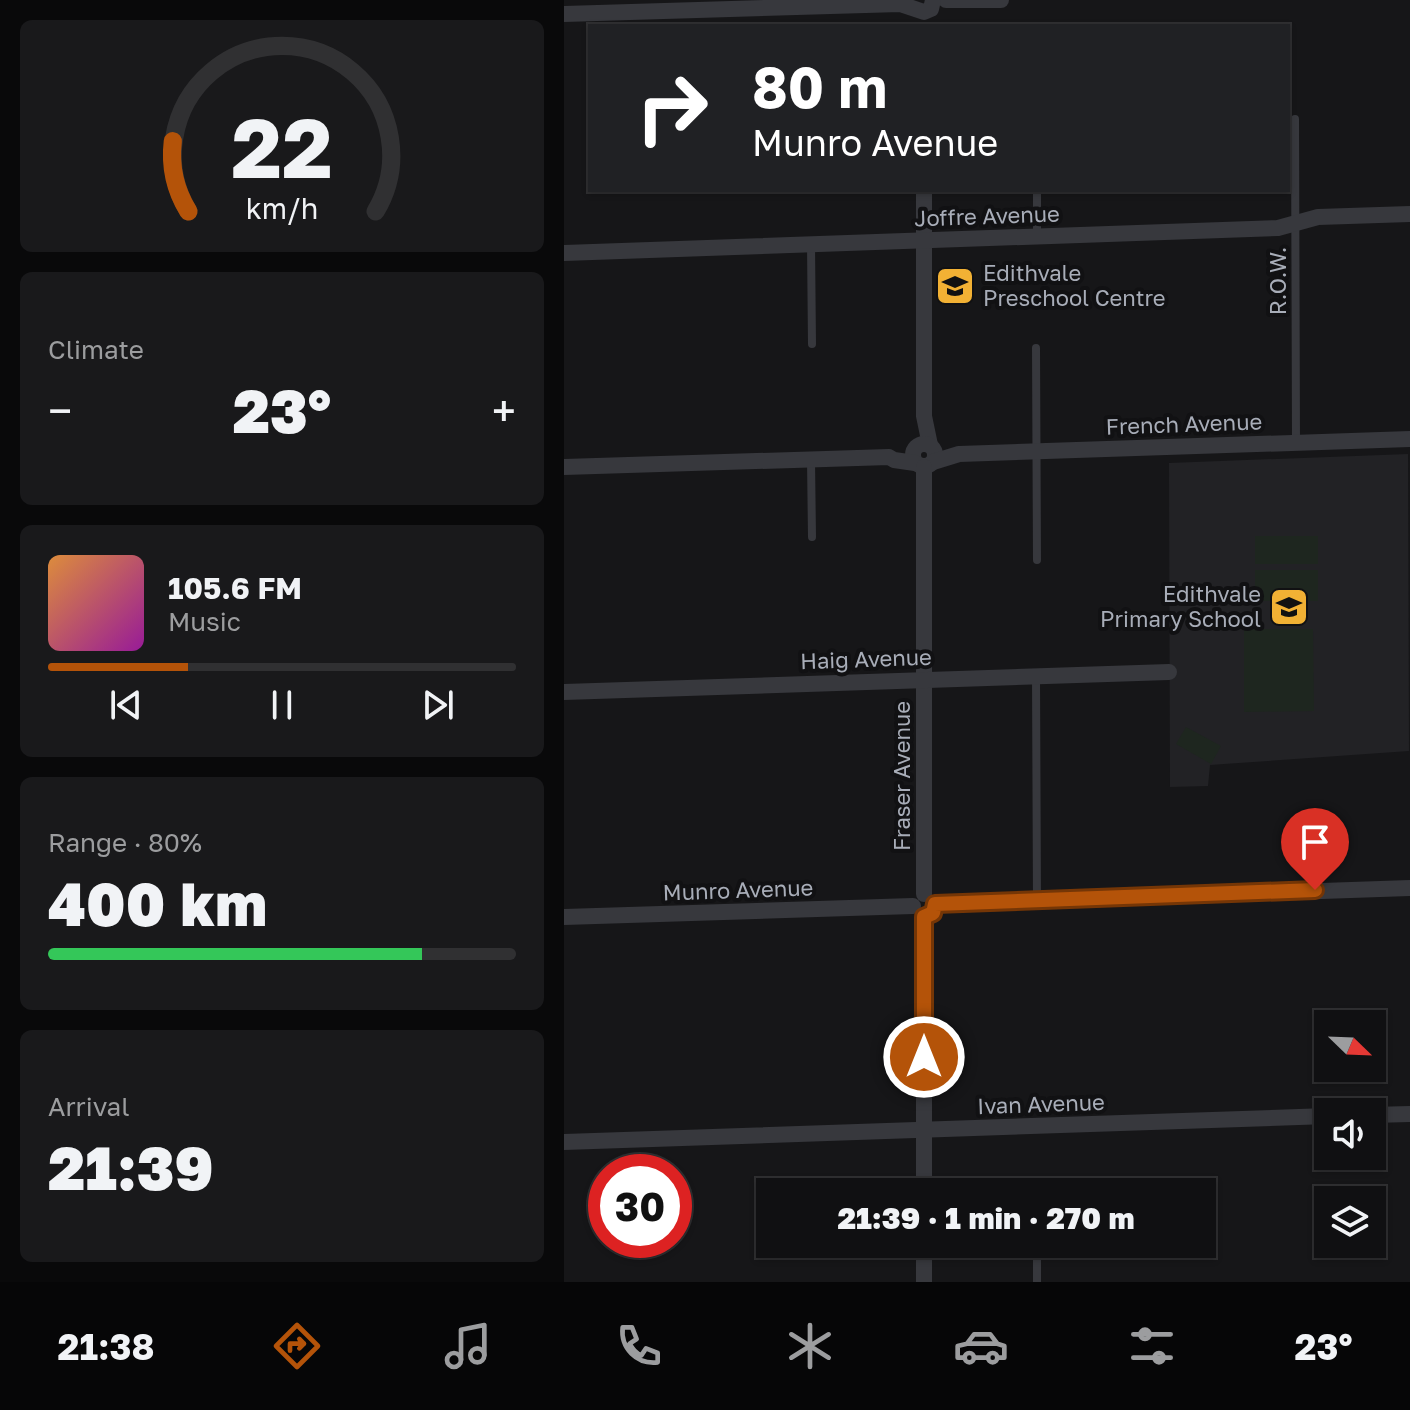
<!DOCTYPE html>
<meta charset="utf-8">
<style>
body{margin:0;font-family:"Golos Text",sans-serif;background:#19191b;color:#f1f3f6;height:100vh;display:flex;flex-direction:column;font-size:30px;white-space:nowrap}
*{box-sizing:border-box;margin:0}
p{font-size:26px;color:#9c9d9f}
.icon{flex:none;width:44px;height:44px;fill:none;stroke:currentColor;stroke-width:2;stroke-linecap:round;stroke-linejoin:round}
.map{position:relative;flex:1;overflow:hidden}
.details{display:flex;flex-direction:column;gap:20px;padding:20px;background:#09090a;width:564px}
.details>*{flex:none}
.top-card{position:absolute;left:24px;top:24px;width:702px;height:168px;border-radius:0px;box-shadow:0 2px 6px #0004,0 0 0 2px #303032;background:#202124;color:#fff;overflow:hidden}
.needle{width:52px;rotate:113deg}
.fabs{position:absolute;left:750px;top:1010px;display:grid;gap:16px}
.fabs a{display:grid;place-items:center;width:72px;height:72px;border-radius:0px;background:#101012;box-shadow:0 2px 6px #0004,0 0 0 2px #303032;font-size:40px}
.speed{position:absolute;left:24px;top:1154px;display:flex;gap:16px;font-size:40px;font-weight:700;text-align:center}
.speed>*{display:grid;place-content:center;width:104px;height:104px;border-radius:50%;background:#101012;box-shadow:0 2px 6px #0004,0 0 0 2px #303032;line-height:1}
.speed .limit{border:12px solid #d22;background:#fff;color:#111}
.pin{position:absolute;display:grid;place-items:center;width:68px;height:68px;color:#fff;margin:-82px -34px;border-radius:50% 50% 50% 0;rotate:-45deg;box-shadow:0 0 8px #0007}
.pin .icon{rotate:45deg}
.me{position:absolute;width:88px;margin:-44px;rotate:0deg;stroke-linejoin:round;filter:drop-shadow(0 0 6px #0008)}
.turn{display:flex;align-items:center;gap:28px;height:168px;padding:0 32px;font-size:36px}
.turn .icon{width:104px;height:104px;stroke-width:2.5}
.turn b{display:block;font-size:56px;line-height:68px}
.big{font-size:60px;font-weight:800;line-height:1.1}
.details .card{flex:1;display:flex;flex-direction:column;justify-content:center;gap:12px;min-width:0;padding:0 28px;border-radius:12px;background:#19191b}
.details .dial{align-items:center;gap:0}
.dial svg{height:208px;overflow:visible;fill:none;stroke:#303032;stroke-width:7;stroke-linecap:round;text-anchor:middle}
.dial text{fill:#f1f3f6;stroke:none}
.song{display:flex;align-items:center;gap:24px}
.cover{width:96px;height:96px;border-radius:12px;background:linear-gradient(135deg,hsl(30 70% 55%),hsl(300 70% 35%))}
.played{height:8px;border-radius:4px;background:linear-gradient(90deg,#b45309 30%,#303032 30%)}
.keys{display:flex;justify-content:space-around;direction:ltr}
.heat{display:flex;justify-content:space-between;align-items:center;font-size:44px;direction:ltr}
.charge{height:12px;border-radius:6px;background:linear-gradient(90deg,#34c759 80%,#303032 0)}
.trip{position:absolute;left:192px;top:1178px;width:460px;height:80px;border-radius:0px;background:#101012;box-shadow:0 2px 6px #0004,0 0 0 2px #303032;font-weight:800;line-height:80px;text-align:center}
.tabs{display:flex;height:128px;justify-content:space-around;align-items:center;background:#060607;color:#9c9d9f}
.tabs .icon{width:56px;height:56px}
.tabs .on{color:#b45309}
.tabs b{font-size:36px;color:#f1f3f6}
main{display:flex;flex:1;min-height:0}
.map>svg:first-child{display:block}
.built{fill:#222225}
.green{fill:#1e261f}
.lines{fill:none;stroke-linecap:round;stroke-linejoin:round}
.service{stroke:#37383d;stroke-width:8}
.minor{stroke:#37383d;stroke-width:16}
.route-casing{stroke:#753606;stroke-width:20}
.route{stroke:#b45309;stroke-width:14}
.labels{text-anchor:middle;stroke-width:8;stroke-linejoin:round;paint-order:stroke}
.street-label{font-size:22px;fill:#a8adb8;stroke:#111113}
.poi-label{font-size:22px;fill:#a8adb8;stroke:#111113;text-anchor:start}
</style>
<main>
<section class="details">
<div class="card dial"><svg viewBox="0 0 100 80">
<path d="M14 69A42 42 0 1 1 86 69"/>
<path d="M14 69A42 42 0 0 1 8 42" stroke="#b45309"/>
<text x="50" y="56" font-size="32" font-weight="700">22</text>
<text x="50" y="72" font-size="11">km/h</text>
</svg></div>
<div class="card"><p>Climate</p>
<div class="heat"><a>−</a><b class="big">23°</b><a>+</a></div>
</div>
<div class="card">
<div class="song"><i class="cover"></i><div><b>105.6 FM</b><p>Music</p></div></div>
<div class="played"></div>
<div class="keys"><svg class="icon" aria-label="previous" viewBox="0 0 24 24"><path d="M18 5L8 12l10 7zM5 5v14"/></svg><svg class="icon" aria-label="pause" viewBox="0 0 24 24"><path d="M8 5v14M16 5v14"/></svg><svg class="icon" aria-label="next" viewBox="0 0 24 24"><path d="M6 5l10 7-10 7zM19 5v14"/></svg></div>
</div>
<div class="card"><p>Range · 80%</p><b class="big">400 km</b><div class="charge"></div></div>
<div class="card"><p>Arrival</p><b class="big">21:39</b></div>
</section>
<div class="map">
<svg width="846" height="1282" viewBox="0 0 846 1282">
<rect width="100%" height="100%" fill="#161618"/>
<!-- built -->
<polygon class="built" points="844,454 845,751 646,765 644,786 606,787 605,463"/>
<!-- green -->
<g class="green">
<rect x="691" y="536" width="63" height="28"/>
<rect x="691" y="570" width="63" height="31"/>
<polygon points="680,629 749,629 750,711 680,712"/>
<polygon points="622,727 657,746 647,764 612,744"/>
</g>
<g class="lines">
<!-- service -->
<g class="service">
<polyline points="731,119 732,442"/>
<polyline points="473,190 473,236"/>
<polyline points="247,245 248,344"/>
<polyline points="472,348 473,560"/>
<polyline points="247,460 248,537"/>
<polyline points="472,677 473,901"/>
<polyline points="473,1282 473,1244"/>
</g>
<!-- minor -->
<g class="minor">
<polyline points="382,0 437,0"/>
<polyline points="0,14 336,4 360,12 367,9 369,0"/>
<polyline points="360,190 360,416 366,445"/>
<polyline points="0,253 714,228 754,217 846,214"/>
<circle cx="360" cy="455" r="11"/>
<polyline points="369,462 395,454 846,439"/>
<polyline points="0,467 325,457 330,460 351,463"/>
<polyline points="360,467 360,894"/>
<polyline points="0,692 605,672"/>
<polyline points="371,904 846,888"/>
<polyline points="0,917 349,906"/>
<polyline points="808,1115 846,1114"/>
<polyline points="0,1142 764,1116"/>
<polyline points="360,1192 360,917"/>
<polyline points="360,1244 360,1282"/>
</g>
</g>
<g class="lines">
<!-- route casing -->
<g class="route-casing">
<polyline id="route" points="360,1057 360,917 369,913 371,904 751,890"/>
</g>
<!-- route -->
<use href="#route" class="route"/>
</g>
<!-- icons -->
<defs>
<g id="school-square" transform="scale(2)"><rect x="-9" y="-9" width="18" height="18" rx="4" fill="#f2b134" stroke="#111113"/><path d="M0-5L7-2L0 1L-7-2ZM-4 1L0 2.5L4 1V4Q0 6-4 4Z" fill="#111"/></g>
</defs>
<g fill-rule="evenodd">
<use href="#school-square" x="391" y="286"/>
<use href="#school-square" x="725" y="607"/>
</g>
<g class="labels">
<!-- street labels -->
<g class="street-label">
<text transform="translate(423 216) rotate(-2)" y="8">Joffre Avenue</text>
<text transform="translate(714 281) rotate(-90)" y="8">R.O.W.</text>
<text transform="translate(620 424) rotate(-2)" y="8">French Avenue</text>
<text transform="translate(302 659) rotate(-2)" y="8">Haig Avenue</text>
<text transform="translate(338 776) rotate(-90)" y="8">Fraser Avenue</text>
<text transform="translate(174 890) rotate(-2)" y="8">Munro Avenue</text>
<text transform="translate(477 1104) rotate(-2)" y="8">Ivan Avenue</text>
</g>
<!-- poi labels -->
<g class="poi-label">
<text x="419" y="281">Edithvale<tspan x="419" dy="25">Preschool Centre</tspan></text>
<text x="697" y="602" text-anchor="end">Edithvale<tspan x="697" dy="25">Primary School</tspan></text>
</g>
</g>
</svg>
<div class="fabs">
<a><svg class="needle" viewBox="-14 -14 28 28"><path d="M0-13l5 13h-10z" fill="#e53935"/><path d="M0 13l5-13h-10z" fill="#9c9d9f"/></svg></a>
<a><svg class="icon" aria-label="sound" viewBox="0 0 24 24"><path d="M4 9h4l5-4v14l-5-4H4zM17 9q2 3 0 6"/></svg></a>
<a><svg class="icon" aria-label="layers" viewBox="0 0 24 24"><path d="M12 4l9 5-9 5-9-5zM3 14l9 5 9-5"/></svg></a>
</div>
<div class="speed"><div class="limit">30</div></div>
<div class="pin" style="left:751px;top:890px;background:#d93025"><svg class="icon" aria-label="arrive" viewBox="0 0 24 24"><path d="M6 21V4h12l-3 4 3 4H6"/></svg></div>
<svg class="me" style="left:360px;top:1057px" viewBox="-20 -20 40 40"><circle r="17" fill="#b45309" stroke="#fff" stroke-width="3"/><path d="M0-11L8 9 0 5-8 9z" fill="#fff"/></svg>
<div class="trip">21:39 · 1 min · 270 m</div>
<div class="top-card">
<div class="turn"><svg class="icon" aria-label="right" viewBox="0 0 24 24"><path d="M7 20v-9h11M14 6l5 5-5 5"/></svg><div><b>80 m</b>Munro Avenue</div></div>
</div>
</div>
</main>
<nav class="tabs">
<b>21:38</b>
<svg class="icon on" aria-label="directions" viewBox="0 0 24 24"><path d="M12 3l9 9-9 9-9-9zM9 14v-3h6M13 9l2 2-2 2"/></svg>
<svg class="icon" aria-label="music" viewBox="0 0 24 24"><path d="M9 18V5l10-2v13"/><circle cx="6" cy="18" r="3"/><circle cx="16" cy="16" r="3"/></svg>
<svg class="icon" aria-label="phone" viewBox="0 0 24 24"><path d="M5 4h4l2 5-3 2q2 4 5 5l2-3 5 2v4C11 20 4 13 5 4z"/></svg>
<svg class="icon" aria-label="climate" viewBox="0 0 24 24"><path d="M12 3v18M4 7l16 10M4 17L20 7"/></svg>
<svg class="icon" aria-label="car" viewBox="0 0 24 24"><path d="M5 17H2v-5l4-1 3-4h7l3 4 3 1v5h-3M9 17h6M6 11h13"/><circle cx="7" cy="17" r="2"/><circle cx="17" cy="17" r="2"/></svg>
<svg class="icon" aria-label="filters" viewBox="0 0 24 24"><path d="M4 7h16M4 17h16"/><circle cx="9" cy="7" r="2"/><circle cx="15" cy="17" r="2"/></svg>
<b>23°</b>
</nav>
